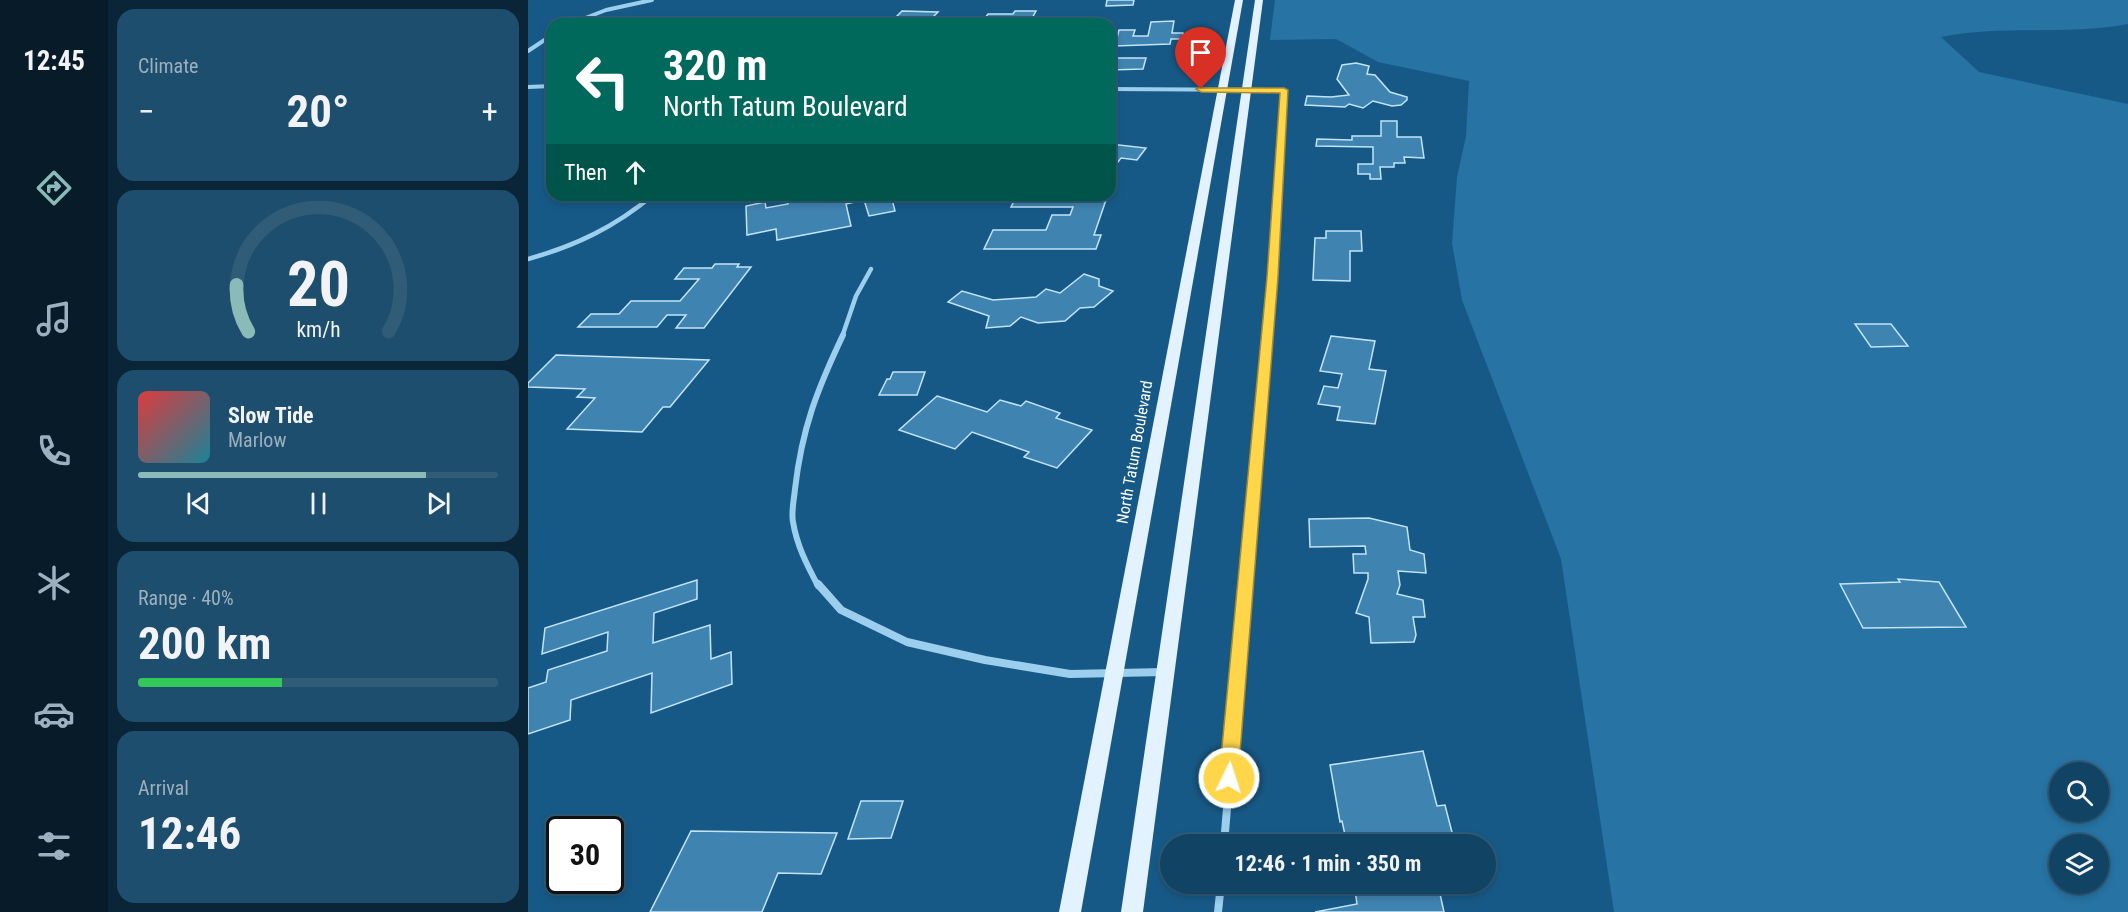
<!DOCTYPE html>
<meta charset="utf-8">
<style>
body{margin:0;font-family:"Roboto Condensed",sans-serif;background:#1e4e6d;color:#f1f3f6;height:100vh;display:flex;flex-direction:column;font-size:22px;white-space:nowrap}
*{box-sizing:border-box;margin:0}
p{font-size:20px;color:#9cb0bf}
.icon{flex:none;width:33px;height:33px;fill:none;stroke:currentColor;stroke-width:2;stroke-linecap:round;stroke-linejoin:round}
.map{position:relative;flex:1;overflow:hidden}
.panel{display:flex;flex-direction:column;gap:9px;padding:9px;background:#092537;width:420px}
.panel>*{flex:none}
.top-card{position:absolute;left:18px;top:18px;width:570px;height:183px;border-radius:18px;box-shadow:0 3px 9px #0003,0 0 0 2px #305c78;background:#00695c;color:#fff;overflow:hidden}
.fabs{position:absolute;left:1521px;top:762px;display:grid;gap:12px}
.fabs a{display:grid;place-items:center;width:60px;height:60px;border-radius:50%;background:#114364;box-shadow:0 3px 9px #0003,0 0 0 2px #305c78;font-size:30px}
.speed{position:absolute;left:18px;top:816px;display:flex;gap:12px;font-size:30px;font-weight:700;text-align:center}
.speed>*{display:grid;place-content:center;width:78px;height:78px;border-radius:50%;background:#114364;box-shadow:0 3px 9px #0003,0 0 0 2px #305c78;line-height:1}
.speed .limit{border:3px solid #111;border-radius:9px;background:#fff;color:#111}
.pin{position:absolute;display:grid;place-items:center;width:51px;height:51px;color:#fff;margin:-62px -26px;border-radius:50% 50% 50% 0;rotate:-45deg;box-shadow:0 0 6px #0007}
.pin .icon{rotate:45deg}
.me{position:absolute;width:66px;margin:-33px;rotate:4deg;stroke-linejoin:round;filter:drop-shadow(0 0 4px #0008)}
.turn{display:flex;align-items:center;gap:21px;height:126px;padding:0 18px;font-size:27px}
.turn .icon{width:78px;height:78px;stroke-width:2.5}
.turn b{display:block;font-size:42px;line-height:51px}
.then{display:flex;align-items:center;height:57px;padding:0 18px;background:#0003;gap:12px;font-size:22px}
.big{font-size:45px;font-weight:700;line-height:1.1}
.panel .tile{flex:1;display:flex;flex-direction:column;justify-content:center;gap:9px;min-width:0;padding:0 21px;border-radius:18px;background:#1e4e6d}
.panel .dial{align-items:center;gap:0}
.dial svg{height:156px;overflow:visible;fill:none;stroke:#305c78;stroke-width:7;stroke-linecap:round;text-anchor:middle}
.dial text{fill:#f1f3f6;stroke:none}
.song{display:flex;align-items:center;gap:18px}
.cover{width:72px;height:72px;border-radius:9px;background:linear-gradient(135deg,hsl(0 70% 55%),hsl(190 70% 35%))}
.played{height:6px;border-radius:3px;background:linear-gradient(90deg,#8bbbb9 80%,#305c78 80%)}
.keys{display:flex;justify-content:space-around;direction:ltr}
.heat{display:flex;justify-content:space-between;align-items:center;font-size:33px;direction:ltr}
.charge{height:9px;border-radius:4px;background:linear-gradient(90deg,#34c759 40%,#305c78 0)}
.trip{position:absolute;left:632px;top:834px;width:336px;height:60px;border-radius:30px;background:#114364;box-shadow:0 3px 9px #0003,0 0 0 2px #305c78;font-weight:700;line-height:60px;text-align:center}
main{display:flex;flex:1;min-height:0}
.tab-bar{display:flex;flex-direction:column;width:108px;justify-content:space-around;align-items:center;background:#071b28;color:#9cb0bf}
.tab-bar .icon{width:42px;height:42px}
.tab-bar .selected{color:#8bbbb9}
.tab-bar b{font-size:27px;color:#f1f3f6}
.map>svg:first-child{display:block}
.green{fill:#2673a4;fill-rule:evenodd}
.building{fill:#3f84b0;stroke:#c2e4fa;stroke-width:1.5}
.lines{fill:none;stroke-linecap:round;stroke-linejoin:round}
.street-far3{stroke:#9cceee;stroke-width:4}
.street-far2{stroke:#9cceee;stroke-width:4.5}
.street-far1{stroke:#9cceee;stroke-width:6}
.street{stroke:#9cceee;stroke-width:8}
.primary{fill:#e3f2ff;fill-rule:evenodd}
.route{fill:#ffd54a;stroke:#a68a30;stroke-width:1.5}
.labels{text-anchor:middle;stroke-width:4.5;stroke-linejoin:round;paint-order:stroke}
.street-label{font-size:16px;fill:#fff;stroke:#175986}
</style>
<main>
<nav class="tab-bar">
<b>12:45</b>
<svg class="icon selected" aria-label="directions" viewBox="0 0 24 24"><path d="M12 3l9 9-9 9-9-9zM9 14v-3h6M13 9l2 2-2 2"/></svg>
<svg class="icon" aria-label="music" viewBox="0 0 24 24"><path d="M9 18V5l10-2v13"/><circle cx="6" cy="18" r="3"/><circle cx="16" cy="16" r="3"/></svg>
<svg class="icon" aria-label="phone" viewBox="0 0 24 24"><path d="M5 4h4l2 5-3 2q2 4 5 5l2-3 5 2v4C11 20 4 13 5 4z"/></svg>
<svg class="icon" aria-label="climate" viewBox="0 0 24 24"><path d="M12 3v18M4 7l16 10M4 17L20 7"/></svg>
<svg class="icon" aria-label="car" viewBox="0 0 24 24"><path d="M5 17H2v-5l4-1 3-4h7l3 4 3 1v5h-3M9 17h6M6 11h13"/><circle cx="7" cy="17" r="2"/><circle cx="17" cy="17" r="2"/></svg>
<svg class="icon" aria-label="filters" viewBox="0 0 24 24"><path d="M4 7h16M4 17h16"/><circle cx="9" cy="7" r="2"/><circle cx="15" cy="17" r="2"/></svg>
</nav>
<section class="panel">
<div class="tile"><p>Climate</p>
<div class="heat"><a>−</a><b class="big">20°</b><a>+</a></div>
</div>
<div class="tile dial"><svg viewBox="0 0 100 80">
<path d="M14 69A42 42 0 1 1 86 69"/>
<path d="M14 69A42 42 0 0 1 8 45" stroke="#8bbbb9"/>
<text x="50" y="56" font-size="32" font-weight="700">20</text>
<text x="50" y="72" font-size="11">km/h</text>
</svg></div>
<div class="tile">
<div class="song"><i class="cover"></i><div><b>Slow Tide</b><p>Marlow</p></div></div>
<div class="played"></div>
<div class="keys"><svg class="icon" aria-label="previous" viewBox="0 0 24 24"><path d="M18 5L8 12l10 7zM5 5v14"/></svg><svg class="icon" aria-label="pause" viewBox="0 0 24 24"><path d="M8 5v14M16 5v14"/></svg><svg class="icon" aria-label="next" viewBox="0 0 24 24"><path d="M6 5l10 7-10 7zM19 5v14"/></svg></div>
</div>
<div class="tile"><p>Range · 40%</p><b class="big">200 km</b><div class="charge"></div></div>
<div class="tile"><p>Arrival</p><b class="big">12:46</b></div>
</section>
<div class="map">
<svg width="1600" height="912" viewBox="0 0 1600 912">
<rect width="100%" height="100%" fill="#175986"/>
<!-- green -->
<path class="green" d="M747 0H1600V24C1539 36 1474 24 1413 37L1451 72 1600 104V912H1086L1033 559 934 300 924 243 929 177 938 136 941 81 850 62 808 39 742 40ZM1532 772H1570V812H1532ZM1532 844H1570V884H1532Z"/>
<!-- building -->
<g class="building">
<polygon points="579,0 606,0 605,5 578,6"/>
<polygon points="374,11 410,12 398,24 336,24 341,20 365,20"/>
<polygon points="487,11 508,11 503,20 482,20 479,24 443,24 447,18 457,18 460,14 485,14"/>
<polygon points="646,21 644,33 655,33 655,39 643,39 642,44 587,46 591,30 607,30 605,36 620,36 623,22"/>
<polygon points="589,58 618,58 615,69 582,70 582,61 588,61"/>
<polygon points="828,63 841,66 839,74 847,75 862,92 879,97 879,100 873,105 864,106 845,101 835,108 821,104 817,107 777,105 779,96 803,97 821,95 809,79 814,65"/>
<polygon points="853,121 869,121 869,137 893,137 896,158 876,157 877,163 866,163 866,167 852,167 853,179 842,179 842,174 830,174 830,164 845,164 845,147 788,146 789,139 824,140 824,136 853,136"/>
<polygon points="582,144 618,148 609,160 593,158 590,162 582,161"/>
<polygon points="270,195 363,195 367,211 341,216 336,200 318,204 323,226 249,240 248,229 219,235 218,206 237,202 238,208 260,204 259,197"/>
<polygon points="489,195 569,195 568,197 579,197 566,235 573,235 568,249 456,249 465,230 518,230 524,215 542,215 545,207 483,207"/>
<polygon points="798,231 833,231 834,251 822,251 822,281 785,280 787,238 798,238"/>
<polygon points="187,264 211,264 209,267 223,267 176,328 148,328 158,315 139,315 129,327 50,327 63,314 91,314 103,301 152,301 171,279 147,279 156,268 184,268"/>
<polygon points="556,274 571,279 571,286 585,291 566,307 552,308 537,321 510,323 493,317 482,326 458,328 461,316 420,302 434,291 465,300 508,297 518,289 532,293"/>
<polygon points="1327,324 1363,324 1380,346 1343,347"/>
<polygon points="803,336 847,341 841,369 858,371 847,424 809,420 812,407 790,404 796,386 810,388 814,374 792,371"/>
<polygon points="28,355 181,360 142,407 135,407 114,432 39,429 67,398 49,397 57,389 0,387 0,383"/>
<polygon points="365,372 397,372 389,395 351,395 359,379 362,379"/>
<polygon points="409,396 459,412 472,400 493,406 498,401 532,413 528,418 564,430 529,468 496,457 501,452 444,432 427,449 371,430"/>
<polygon points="841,518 879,527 882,550 896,554 898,573 870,571 872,585 869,594 895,600 897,617 885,617 888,635 886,642 843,643 841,617 828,613 840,579 840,573 826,573 825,554 838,554 837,546 782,547 781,519"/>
<polygon points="1370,579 1411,582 1438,627 1335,628 1312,584 1372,582"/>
<polygon points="169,580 169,599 126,613 125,643 182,625 183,659 203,652 204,684 123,713 124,673 43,700 42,720 0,734 0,688 18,682 20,670 79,651 80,632 14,654 17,628"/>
<polygon points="895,751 909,806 917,805 927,844 819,844 814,821 812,822 802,765"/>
<polygon points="333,801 375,801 363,838 320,839"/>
<polygon points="163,831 309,833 293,874 250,873 234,912 122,912"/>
<polygon points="826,884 937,884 939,890 912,894 916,912 787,912 829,904"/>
</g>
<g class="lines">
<!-- street-far3 -->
<g class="street-far3">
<polyline points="42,24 78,10 124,0"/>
<polyline points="0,51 24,35"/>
<polyline points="0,87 24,86"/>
<polyline points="582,89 756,90 753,146"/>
</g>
<!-- street-far2 -->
<g class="street-far2">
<path d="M0 259C47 246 87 227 125 195"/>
<polyline points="314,337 328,296 343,269"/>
<polyline points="740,337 753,145"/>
</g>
<!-- street-far1 -->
<g class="street-far1">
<path d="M290 586C279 565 269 546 265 522 263 512 266 500 267 489 274 428 289 390 315 335"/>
<polyline points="718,586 740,335"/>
</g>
<!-- street -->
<g class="street">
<polyline points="290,584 313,610 379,642 457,660 542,674 636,672"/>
<polyline points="696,844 718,584"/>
<polyline points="690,912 693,884"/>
</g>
<!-- primary -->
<g class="primary">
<polygon points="707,0 715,0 553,912 531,912"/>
<polygon points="727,0 735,0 615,912 593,912"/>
</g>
</g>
<!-- route -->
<polygon class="route" points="670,88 756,88 760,90 750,277 710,778 707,784 701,787 694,784 691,778 739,277 752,93 673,92 668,89"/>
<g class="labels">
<!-- street labels -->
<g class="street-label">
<text transform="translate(606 452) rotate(-80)" y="6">North Tatum Boulevard</text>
</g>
</g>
</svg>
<div class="fabs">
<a><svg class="icon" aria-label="search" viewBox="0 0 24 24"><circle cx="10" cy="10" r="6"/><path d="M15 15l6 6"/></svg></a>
<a><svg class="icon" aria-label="layers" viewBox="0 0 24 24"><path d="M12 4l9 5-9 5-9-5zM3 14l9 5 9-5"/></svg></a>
</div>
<div class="speed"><div class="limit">30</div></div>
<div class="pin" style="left:673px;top:89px;background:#d93025"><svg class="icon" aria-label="arrive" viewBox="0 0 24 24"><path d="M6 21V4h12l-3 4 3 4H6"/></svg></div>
<svg class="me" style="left:701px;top:778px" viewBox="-20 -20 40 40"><circle r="17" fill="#ffd54a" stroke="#fff" stroke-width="3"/><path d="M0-11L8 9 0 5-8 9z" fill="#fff"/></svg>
<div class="trip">12:46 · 1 min · 350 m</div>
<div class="top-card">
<div class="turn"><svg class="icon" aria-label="left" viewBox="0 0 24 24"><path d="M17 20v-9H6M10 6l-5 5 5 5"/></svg><div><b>320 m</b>North Tatum Boulevard</div></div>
<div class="then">Then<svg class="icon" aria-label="ahead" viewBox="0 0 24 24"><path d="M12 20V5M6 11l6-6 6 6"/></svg></div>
</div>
</div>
</main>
